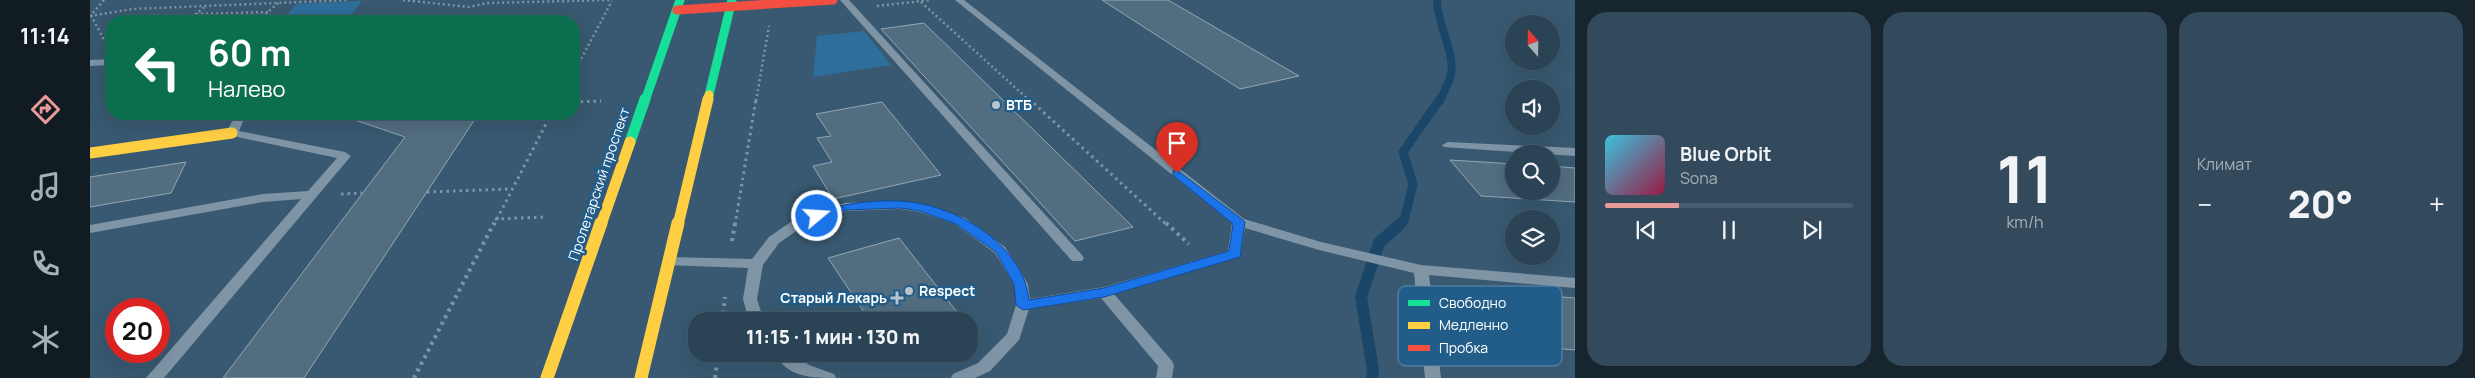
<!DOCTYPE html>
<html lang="ru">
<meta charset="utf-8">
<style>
body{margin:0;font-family:Manrope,sans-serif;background:#324a5b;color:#f1f3f6;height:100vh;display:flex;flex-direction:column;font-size:19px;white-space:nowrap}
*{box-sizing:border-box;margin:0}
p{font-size:16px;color:#a5b0b9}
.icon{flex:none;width:28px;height:28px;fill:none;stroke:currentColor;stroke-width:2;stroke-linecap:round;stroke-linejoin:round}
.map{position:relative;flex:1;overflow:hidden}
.drawer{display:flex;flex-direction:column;gap:12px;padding:12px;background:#17252f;width:900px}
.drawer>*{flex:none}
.top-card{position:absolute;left:15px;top:15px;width:475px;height:105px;border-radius:20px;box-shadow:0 5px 20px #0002,0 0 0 1px #465c6c;background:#0b6e4f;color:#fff;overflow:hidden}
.needle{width:32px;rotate:340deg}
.buttons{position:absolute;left:1415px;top:15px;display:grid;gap:10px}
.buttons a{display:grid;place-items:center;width:55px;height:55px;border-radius:50%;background:#2a4355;box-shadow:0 5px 20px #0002,0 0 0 1px #465c6c;font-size:25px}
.speed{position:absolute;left:15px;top:298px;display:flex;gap:10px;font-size:25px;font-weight:700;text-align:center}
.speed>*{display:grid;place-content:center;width:65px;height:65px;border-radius:50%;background:#2a4355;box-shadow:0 5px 20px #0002,0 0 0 1px #465c6c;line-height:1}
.speed .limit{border:8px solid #d22;background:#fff;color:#111}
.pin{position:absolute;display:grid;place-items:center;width:42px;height:42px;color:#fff;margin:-51px -21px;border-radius:50% 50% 50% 0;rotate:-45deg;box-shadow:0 0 5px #0007}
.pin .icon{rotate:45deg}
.me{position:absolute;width:55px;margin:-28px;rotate:72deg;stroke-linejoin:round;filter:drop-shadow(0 0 4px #0008)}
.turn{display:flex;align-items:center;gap:18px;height:105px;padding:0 20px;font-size:22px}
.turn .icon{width:65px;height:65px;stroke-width:2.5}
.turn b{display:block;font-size:35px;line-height:42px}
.big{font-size:38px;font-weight:800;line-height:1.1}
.drawer .tile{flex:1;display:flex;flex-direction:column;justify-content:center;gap:8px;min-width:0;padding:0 18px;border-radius:20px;background:#324a5b}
.drawer .dial{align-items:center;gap:0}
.dial b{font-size:65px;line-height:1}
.song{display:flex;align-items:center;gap:15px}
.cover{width:60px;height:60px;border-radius:8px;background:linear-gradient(135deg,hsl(190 70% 55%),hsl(340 70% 35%))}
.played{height:5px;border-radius:2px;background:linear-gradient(90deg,#e69b98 30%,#465c6c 30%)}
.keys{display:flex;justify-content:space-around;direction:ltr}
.heat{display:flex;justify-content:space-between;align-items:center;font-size:28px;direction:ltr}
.drawer .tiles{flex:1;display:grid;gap:12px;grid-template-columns:repeat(3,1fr)}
.trip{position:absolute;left:598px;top:312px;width:290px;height:50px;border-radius:20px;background:#2a4355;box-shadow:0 5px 20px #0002,0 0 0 1px #465c6c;font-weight:800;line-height:50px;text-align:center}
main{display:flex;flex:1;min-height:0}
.dock{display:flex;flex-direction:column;width:90px;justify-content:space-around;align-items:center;background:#111b22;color:#a5b0b9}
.dock .icon{width:35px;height:35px}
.dock .selected{color:#e69b98}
.dock b{font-size:22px;color:#f1f3f6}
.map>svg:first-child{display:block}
.green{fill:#2d6e9b}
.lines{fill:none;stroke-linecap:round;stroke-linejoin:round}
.stream-far2{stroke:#1a4769;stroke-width:8}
.stream-far1{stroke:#1a4769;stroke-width:9}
.stream{stroke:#1a4769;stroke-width:12}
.building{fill:#526d80;stroke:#93a7b4}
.path-far2{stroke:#7f95a6;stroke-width:2.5;stroke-dasharray:2 3;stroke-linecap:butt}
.path-far1{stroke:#7f95a6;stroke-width:3;stroke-dasharray:2.5 4;stroke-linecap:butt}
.path{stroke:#7f95a6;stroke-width:4;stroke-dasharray:3 4.5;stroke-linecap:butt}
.lane{fill:#7f95a6;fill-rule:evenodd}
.fast-far1{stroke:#16e098;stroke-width:9}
.fast{stroke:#16e098;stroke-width:11}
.slow-far2{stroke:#ffcf43;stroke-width:9}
.slow-far1{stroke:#ffcf43;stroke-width:11}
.slow{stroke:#ffcf43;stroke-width:13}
.jam{stroke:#f24e42;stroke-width:9}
.route{fill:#1a73e8;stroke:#114b97}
.poi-dot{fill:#b9c5cd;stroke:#215d88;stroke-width:2}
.labels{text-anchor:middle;stroke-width:5;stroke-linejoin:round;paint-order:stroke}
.poi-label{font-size:14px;font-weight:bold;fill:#fff;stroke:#215d88;text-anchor:start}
.street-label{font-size:14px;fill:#fff;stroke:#215d88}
.key{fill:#215d88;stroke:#648eac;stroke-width:1}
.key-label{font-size:14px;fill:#fff}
</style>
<main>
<nav class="dock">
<b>11:14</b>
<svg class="icon selected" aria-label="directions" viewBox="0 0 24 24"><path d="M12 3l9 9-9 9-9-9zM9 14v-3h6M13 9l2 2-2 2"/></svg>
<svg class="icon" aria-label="music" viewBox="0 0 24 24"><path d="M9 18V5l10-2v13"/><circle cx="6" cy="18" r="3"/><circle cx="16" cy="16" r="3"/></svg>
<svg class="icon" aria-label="phone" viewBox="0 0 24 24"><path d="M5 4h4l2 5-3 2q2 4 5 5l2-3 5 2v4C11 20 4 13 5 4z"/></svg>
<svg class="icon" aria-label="climate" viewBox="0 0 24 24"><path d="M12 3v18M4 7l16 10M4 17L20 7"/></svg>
</nav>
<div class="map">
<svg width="1485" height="378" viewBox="0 0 1485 378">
<rect width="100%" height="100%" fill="#385971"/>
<!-- green -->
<g class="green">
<polygon points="272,1 256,21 191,21 207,4"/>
<polygon points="774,31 801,65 723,77 727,36"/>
</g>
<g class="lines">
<!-- stream-far2 -->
<path class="stream-far2" d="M1347 0C1347 24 1365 51 1361 75 1359 83 1353 93 1350 101"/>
<!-- stream-far1 -->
<polyline class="stream-far1" points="1310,225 1314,221 1323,184 1313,152 1350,99"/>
<!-- stream -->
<polyline class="stream" points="1282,378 1283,370 1271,297 1289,243 1311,223"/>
</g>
<!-- building -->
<g class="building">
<polygon points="1012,0 1078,0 1209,76 1150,89"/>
<polygon points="834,23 1043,227 985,241 791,29"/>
<polygon points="792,102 851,175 743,199 723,166 742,162 727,138 741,136 726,114"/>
<polygon points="259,114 367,114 385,119 214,378 133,378 315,137 259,118"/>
<polygon points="1360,160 1424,164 1424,191 1461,191 1461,166 1485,168 1485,202 1391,196"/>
<polygon points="96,162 81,193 0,207 0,177"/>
<polygon points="809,238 874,321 780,321 738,258"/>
<polygon points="1345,287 1485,298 1485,350 1382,341"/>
</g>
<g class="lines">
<!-- path-far2 -->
<g class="path-far2">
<polyline points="14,0 1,15 15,42"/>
<polyline points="313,0 379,7 397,3 522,0"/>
<polyline points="831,2 940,101"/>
<polyline points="787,6 841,0"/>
<polyline points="106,14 178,12"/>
<polyline points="0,16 42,9 259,0"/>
<polyline points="97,21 116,6"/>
<polyline points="168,21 188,3"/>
<polyline points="484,72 522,1"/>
<polyline points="666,101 679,26"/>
</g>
<!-- path-far1 -->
<g class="path-far1">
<polyline points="939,99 1077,225"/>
<polyline points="484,102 511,101"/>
<polyline points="337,192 420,189"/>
<polyline points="251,194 272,193"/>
<polyline points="405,219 455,217"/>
<polyline points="404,225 461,114"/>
<polyline points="645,225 666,99"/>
</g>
<!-- path -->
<g class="path">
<polyline points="1076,223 1099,244"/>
<polyline points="642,241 645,223"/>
<polyline points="632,321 635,297"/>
<polyline points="324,378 404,223"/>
<polyline points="625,378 628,354"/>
</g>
<!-- lane -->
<g class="lane">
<polygon points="750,0 759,0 992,255 994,258 992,261 982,261"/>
<polygon points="865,0 874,0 1154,219 1231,242 1331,265 1485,278 1485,288 1339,275 1351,378 1335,378 1324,273 1229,250 1155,228 1150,257 1024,294 1082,361 1084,365 1082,378 1066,378 1068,366 1011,298 939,309 929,340 900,371 885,378 861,378 863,374 888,363 917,334 926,305 924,284 905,253 865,224 830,212 810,209 756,211 718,223 689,243 673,265 667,299 674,321 659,321 653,299 658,268 574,265 572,262 574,259 579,257 662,259 679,237 708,217 755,203 810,201 832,204 875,218 915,247 938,284 940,299 1014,287 1138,251 1142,223"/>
<polygon points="21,59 21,65 0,66 0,60"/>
<polygon points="146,114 156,114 149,131 255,152 261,156 74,378 56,378 211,199 173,202 0,233 0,225 173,194 218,191 247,158 138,135 136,133"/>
<polygon points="1358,142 1485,148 1485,156 1354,147 1352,145"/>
<path d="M685 354H703L719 365 744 374 746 378C723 378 698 378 685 354Z"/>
</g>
<!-- fast-far1 -->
<g class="fast-far1">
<polyline points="619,95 642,0"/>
<polyline points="555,101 590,0"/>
</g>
<!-- fast -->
<polyline class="fast" points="540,142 555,99"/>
<!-- slow-far2 -->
<polyline class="slow-far2" points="618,101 619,95"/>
<!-- slow-far1 -->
<g class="slow-far1">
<polyline points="0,153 142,133"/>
<polyline points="511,225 540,142"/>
<polyline points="588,225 618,99"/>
</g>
<!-- slow -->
<g class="slow">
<polyline points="457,378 511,223"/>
<polyline points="551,378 588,223"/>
</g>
<!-- jam -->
<polyline class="jam" points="587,10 743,0"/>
</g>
<!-- route -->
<path class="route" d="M1087 170 1153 220 1155 222 1150 257 1014 297 933 310 926 305 924 284 906 252 866 224 830 211 810 208 756 210 727 219 721 216 723 213C752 204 778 200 809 201 863 203 933 243 939 300L1014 288 1139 251 1143 224 1083 175V171Z"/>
<!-- markers -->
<g class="poi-dot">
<circle cx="906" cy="105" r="5"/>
<circle cx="819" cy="291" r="5"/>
<path d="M804.5 290.5h5v5h5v5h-5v5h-5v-5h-5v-5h5z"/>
</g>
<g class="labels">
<!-- poi labels -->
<g class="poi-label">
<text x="916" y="110">ВТБ</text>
<text x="829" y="296">Respect</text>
<text x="797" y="303" text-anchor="end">Старый Лекарь</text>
</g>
<!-- street labels -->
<g class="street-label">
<text transform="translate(509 184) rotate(-71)" y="5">Пролетарский проспект</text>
</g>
</g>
<!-- legend -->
<rect x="1308" y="286" width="164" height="80" rx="8" class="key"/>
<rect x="1318" y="300" width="22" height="6" fill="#16e098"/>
<rect x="1318" y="322" width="22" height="7" fill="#ffcf43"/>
<rect x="1318" y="345" width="22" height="6" fill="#f24e42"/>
<g class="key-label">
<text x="1349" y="308">Свободно</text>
<text x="1349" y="330">Медленно</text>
<text x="1349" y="353">Пробка</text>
</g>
</svg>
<div class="buttons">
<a><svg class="needle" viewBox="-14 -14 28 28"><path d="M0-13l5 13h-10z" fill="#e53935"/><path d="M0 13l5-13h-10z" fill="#a5b0b9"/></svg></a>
<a><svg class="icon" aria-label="sound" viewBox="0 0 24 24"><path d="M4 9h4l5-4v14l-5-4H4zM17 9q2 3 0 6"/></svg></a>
<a><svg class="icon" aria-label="search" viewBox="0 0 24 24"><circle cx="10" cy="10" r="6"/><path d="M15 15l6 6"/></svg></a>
<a><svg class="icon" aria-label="layers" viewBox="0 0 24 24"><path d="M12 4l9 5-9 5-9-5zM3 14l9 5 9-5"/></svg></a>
</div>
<div class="speed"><div class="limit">20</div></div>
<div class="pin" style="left:1087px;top:173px;background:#d93025"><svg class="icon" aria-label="arrive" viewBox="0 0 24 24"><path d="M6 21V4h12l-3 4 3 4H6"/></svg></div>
<svg class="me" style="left:727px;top:216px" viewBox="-20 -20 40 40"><circle r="17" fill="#1a73e8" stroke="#fff" stroke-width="3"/><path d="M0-11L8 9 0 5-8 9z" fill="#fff"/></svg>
<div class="trip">11:15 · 1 мин · 130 m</div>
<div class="top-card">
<div class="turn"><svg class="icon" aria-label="left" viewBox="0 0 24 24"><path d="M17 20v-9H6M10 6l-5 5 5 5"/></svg><div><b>60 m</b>Налево</div></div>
</div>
</div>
<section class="drawer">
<div class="tiles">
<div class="tile">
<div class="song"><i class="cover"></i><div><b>Blue Orbit</b><p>Sona</p></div></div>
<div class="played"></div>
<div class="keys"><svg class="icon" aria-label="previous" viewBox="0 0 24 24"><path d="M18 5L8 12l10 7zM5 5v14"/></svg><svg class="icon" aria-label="pause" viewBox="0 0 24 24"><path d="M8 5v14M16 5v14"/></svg><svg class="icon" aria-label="next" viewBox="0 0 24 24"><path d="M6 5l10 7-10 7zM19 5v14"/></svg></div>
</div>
<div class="tile dial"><b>11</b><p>km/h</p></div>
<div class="tile"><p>Климат</p>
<div class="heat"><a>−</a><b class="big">20°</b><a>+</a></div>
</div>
</div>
</section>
</main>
